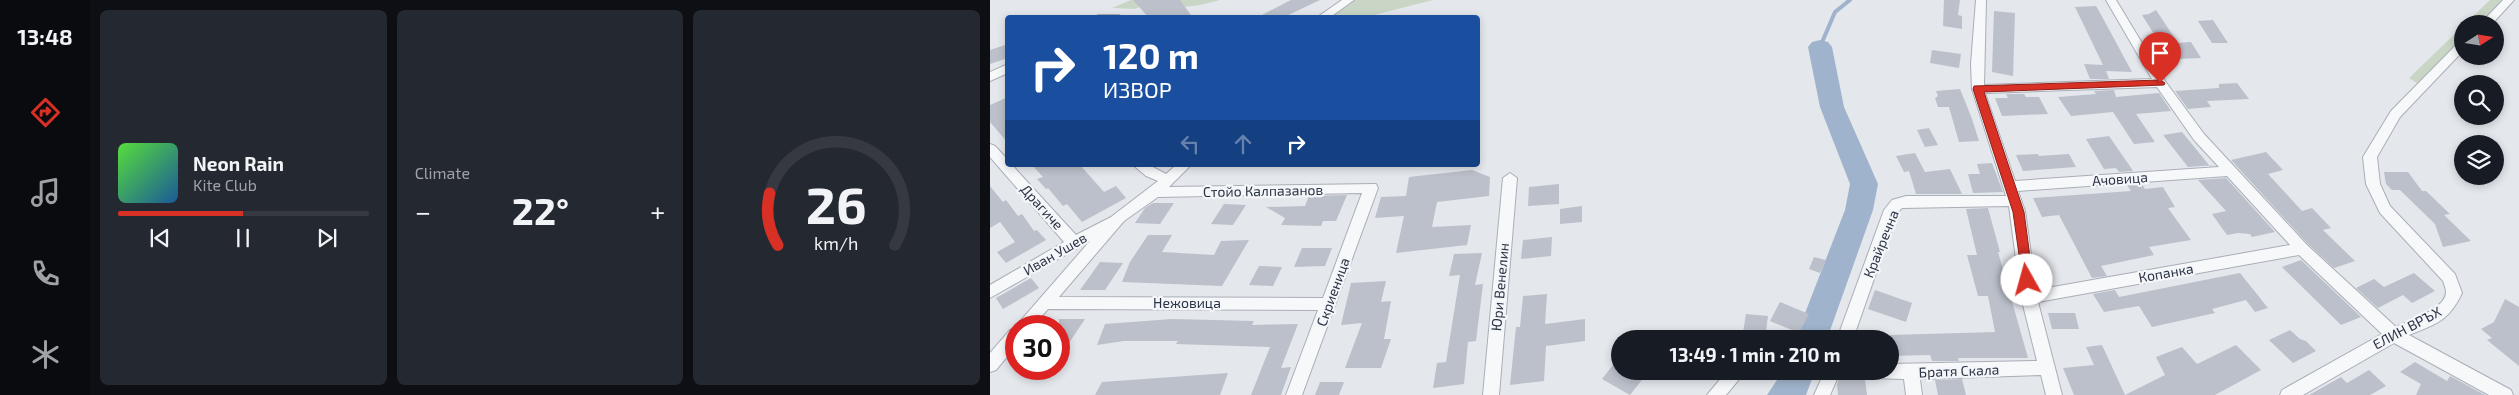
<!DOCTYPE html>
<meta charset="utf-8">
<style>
body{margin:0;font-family:"Exo 2",sans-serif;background:#242831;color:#f1f3f6;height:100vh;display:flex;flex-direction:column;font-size:19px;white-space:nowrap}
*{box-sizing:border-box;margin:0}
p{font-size:16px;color:#9ea1a6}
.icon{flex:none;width:28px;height:28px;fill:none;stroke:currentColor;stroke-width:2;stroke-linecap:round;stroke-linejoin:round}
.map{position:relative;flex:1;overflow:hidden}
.panel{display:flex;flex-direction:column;gap:10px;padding:10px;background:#0d0f14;width:900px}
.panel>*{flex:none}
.top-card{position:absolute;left:15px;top:15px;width:475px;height:152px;border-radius:5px;box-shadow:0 2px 8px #0003;background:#1a4fa0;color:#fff;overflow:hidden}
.needle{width:32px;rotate:78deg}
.buttons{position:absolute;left:1464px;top:15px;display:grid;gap:10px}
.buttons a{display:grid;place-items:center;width:50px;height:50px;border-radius:50%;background:#171b24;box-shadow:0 2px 8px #0003;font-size:25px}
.speed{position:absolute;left:15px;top:315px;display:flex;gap:10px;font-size:25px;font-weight:700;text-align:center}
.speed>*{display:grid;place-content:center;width:65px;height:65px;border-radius:50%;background:#171b24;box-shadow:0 2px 8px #0003;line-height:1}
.speed .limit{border:8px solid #d22;background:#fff;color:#111}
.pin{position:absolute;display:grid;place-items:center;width:42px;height:42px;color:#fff;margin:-51px -21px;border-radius:50% 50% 50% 0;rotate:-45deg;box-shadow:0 0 5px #0007}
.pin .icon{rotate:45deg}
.me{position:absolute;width:55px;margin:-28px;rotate:353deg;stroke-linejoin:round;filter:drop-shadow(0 0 4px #0008)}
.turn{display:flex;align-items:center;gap:18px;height:105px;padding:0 15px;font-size:22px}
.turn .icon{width:65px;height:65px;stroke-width:2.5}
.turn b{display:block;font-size:35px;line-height:42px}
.lanes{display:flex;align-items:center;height:48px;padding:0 15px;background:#0003;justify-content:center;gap:25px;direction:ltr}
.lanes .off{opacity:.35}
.big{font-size:38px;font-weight:700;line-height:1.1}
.panel .card{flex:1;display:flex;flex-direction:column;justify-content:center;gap:8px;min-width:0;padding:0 18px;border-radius:8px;background:#242831}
.panel .dial{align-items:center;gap:0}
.dial svg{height:130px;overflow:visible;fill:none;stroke:#363941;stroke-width:7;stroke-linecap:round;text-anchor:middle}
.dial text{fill:#f1f3f6;stroke:none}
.song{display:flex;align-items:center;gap:15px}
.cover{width:60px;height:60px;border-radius:8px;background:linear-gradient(135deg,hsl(110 70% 55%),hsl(210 70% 35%))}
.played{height:5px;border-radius:2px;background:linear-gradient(90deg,#d93025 50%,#363941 50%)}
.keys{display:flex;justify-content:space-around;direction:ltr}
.heat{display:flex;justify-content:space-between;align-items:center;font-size:28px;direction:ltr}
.panel .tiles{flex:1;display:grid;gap:10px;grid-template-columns:repeat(3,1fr)}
.trip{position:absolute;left:621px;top:330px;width:288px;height:50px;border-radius:25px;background:#171b24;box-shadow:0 2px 8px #0003;font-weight:700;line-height:50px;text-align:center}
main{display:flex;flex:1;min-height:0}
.tab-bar{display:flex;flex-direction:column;width:90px;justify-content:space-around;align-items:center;background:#090b0e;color:#9ea1a6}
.tab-bar .icon{width:35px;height:35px}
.tab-bar .current{color:#d93025}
.tab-bar b{font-size:22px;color:#f1f3f6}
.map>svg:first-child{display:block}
.green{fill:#c9d6c5}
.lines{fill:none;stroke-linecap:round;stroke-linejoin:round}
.stream{stroke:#9fb4cc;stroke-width:4}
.river{fill:#9fb4cc;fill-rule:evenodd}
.building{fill:#bbc0ca}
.street-casing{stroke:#a9aeb7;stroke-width:2}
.street{fill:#f7f8fa;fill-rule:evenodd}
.route{fill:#d93025;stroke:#8d1f18}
.labels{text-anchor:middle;stroke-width:4.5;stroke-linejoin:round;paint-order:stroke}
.street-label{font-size:14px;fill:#2b3445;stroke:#f4f6f9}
</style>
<main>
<nav class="tab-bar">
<b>13:48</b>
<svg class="icon current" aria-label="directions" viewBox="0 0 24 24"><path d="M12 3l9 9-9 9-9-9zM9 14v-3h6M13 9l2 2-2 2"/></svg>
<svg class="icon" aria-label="music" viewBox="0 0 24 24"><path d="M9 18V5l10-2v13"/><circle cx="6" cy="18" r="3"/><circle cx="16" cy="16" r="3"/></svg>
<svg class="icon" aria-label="phone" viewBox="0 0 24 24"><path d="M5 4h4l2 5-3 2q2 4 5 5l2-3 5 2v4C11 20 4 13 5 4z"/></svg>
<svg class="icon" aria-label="climate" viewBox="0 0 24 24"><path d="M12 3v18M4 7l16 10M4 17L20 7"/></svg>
</nav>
<section class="panel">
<div class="tiles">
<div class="card">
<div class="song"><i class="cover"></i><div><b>Neon Rain</b><p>Kite Club</p></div></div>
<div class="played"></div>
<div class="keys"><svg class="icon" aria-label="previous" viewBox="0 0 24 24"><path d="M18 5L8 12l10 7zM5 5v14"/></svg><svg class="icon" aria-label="pause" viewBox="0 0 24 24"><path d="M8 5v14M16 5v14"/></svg><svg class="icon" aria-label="next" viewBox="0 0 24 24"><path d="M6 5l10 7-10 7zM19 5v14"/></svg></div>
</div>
<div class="card"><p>Climate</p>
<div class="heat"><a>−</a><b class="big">22°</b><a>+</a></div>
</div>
<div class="card dial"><svg viewBox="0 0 100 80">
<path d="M14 69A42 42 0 1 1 86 69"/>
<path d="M14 69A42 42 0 0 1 9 37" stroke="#d93025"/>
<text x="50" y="56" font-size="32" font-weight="700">26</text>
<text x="50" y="72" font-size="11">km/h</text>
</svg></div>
</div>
</section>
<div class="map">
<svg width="1529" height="395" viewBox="0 0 1529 395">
<rect width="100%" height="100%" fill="#e4e7ec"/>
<!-- green -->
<g class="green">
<path d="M141 0H230C210 5 188 12 171 0L144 9 122 8Z"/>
<polygon points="354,0 443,0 376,17 333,18"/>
<polygon points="1500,0 1524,0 1500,24 1475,24"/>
<polygon points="1472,27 1472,52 1436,89 1419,78"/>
</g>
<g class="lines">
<!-- stream -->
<polyline class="stream" points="830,47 845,12 860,0"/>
<!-- river -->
<g class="river">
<polygon points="830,40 838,42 842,47 854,107 888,184 883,210 837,339 805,339 855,210 860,184 830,107 818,47 822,42"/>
<polygon points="793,371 825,371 816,395 777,395"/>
</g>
</g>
<!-- building -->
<g class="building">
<polygon points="143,0 190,0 203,18 159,18"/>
<polygon points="301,0 330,0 292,18 266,18"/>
<polygon points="954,0 970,0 968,15 972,16 972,29 953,26"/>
<polygon points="1106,6 1109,11 1142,72 1116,71 1119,79 1100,79 1094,64 1113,65 1085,7"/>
<polygon points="1166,10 1188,43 1201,42 1211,58 1184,59 1168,33 1164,34 1152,15 1159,14"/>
<polygon points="1004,11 1025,13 1023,76 1002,72"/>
<polygon points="1223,20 1238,43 1222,43 1208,21"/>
<polygon points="18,44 18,58 0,64 0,50"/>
<polygon points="942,50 971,54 969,68 940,63"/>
<polygon points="1247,83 1259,99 1217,101 1221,107 1198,109 1185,91 1229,88 1229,84"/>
<polygon points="970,89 982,119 989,141 969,142 959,107 948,107 945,98 948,96 946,91"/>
<polygon points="1124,90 1126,97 1169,93 1181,111 1146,114 1165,142 1144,144 1123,112 1081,116 1068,97 1106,94 1104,91"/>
<polygon points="1016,94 1034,94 1036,97 1049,97 1058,114 1012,116 1005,98 1018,98"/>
<polygon points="18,97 18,143 0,122 0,105"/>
<polygon points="939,128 948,145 935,147 927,130"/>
<polygon points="1192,132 1219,165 1225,165 1198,167 1173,135"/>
<polygon points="1119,136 1139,165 1143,171 1129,172 1126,168 1114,169 1096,139"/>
<polygon points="1276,152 1293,170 1278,174 1312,211 1322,208 1341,228 1333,230 1365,261 1344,268 1318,244 1241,160"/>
<polygon points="925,153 935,172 960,169 972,194 926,194 919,171 914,172 906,156"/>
<polygon points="1048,154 1049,156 1079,154 1086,167 1033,171 1026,155"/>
<polygon points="1002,163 1013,192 983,193 978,174 990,174 987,164"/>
<polygon points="42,165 90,165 114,192 126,186 136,198 92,222 77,204 73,206 58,188 56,189 47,179 53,177"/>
<polygon points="482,170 500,177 499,196 447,202 442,227 481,225 477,245 406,253 414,216 385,218 391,197 416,196 419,177"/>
<polygon points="1394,172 1418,172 1432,191 1436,191 1460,214 1454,215 1481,241 1453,247 1445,224 1410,190 1402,190 1396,184"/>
<polygon points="1236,178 1285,232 1262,237 1260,234 1248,233 1237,235 1222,214 1236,211 1208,180"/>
<polygon points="569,184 569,204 538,206 539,187"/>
<polygon points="1152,184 1155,189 1173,187 1185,207 1178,208 1201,240 1159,247 1164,255 1111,266 1117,276 1102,278 1069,215 1052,217 1043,198 1141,191 1137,185"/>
<polygon points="0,186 13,202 16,200 28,216 32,214 44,231 47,230 56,240 16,263 7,252 25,242 10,222 0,228"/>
<polygon points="357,195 346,221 333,221 331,226 291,225 295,218 276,207 315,206 319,196"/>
<polygon points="163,203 184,203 170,224 145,223 155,208"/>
<polygon points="234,204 256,205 243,225 221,224"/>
<polygon points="592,206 592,222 570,224 570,209"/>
<polygon points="998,208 1010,252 1008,252 1038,358 968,358 969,361 942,361 940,355 900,356 900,335 1005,332 998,296 988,296 977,255 987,255 976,209"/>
<polygon points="158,235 182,235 172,252 224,255 231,241 259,240 232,286 132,282 140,262"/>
<polygon points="562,237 561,256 531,259 533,240"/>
<polygon points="312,248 342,248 335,266 304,267"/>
<polygon points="492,253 485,285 493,284 486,341 478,342 474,384 443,388 447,363 456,362 470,275 459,276 464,254"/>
<polygon points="824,257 836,260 830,273 819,269"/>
<polygon points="1311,260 1349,296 1371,317 1351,325 1292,267"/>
<polygon points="110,262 133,263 115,290 90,290"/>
<polygon points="269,266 292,267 283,286 259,285"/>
<polygon points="1250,273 1278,308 1265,312 1256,300 1222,309 1225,313 1162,327 1149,306 1114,312 1103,294 1125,290 1129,297"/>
<polygon points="1424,273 1445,291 1422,303 1413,295 1388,308 1366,288 1384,279 1394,287"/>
<polygon points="41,278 49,288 13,309 6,298"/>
<polygon points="396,281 391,302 401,301 394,339 401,339 391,368 355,368 372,323 351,325 361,283"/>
<polygon points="885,290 922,303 916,322 878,309"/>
<polygon points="557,294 555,324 595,319 595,341 556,346 554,381 520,385 526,327 530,327 533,296"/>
<polygon points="1515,299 1529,307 1529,366 1497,340 1502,338 1491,329 1504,322"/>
<polygon points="790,302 819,314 809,333 780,321"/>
<polygon points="1058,313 1085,313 1089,329 1062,329"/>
<polygon points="756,314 778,316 775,339 752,339"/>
<polygon points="69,319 95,319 69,358"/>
<polygon points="182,319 264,321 262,325 308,324 291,368 301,367 291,395 261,395 280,347 186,344 188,341 134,341 107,345 115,324"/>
<polygon points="1300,330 1310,339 1316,341 1326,351 1303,363 1279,340"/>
<polygon points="1112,345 1135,395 1175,375 1166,357 1192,347 1207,364 1246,345 1271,370 1225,395 1084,395 1073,368 1104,365 1096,347"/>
<polygon points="630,356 630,371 659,371 640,395 612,379"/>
<polygon points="1425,362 1457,381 1460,376 1495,395 1426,395 1431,384 1410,372"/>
<polygon points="1379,370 1396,386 1380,395 1319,395 1351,377 1357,383"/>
<polygon points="238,373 230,395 105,395 112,382"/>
<polygon points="849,379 875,380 877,395 848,395 847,385"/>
<polygon points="972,379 976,395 948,395 945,380"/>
<polygon points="330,382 354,382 349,395 325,395"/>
</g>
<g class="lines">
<!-- street casing -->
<g class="street-casing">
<g id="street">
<polygon points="352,0 364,0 339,18 326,18"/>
<path d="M986 0H996L994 85 1162 79 1116 0H1126L1175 81 1214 134 1317 245 1406 327C1419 321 1456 309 1456 292 1456 289 1454 284 1453 281L1390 213 1376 184 1373 157 1401 111 1468 43H1472V52L1410 117 1387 157 1390 184 1400 206 1465 274 1472 293C1459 321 1446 324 1419 335L1521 390 1523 395H1499L1404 343 1313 395H1290L1292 390 1392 334 1309 255 1048 302 1072 395H1056L1051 375 930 379 932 395H916L914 379 848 377 840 395H824L835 371H900V364L1047 361 1031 297 1019 206 912 208 907 213 863 339H847L894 210 902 200 916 196H1016L982 89 981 64ZM1167 87 1204 140 1229 167 1025 181 995 93ZM1237 176 1300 245 1046 290 1035 211 1028 191Z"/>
<polygon points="1513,0 1524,0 1502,24 1490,24"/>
<polygon points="108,15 129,15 134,18 103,18"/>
<polygon points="18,64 18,73 0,81 0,72"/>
<path d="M0 144 5 146 18 160V165H22L86 235 121 217 168 181 156 176 143 165H159L176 174 186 165H201L179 187 386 184 388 188 312 395H296L328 310 58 309 43 326H26L100 241 0 298V285L74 242 0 157ZM372 193 333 298 69 297 134 221 168 197Z"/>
<polygon points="520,173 527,178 509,395 493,395 513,178"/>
<polygon points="26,328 26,346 6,370 0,372 0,353 20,330"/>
<polygon points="737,371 756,371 736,395 717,395"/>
</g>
</g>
<!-- street -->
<use href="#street" class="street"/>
</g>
<!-- route -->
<polygon class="route" points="1170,80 1175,83 1174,85 994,92 1034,212 1043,280 1042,283 1033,283 1023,212 983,89 984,86"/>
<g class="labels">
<!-- street labels -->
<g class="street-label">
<text transform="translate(1130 179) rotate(-4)" y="5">Ачовица</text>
<text transform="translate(273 191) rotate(-1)" y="5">Стойо Калпазанов</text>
<text transform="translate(52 207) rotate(48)" y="5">Драгиче</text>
<text transform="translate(891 244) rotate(-68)" y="5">Крайречна</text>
<text transform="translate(65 254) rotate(-30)" y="5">Иван Ушев</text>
<text transform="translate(1176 273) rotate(-10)" y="5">Копанка</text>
<text transform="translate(510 287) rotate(-85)" y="5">Юри Венелин</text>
<text transform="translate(343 292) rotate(-70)" y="5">Скриеница</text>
<text x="197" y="308">Нежовица</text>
<text transform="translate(1417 328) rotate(-28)" y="5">ЕЛИН ВРЪХ</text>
<text transform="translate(969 371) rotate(-2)" y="5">Братя Скала</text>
</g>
</g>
</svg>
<div class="buttons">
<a><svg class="needle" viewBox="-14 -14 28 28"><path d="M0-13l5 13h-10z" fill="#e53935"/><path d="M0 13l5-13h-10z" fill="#9ea1a6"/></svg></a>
<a><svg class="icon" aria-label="search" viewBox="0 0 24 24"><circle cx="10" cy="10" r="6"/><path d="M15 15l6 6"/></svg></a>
<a><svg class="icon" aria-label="layers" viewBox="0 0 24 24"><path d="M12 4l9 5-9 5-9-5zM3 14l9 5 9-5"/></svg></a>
</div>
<div class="speed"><div class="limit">30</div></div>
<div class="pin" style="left:1170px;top:83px;background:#d93025"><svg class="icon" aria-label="arrive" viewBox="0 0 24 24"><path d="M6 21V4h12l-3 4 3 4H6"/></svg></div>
<svg class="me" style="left:1037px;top:280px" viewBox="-20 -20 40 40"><circle r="19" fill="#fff"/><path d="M0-13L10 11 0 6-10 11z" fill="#d93025"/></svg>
<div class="trip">13:49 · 1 min · 210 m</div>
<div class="top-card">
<div class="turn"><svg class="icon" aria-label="right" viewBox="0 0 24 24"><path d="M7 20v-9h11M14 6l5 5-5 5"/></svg><div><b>120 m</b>ИЗВОР</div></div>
<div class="lanes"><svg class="icon off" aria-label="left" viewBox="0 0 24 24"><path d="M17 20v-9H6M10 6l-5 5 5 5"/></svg><svg class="icon off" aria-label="ahead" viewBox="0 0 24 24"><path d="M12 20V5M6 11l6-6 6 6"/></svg><svg class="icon" aria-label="right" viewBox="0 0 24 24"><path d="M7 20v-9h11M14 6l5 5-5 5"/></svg></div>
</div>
</div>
</main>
